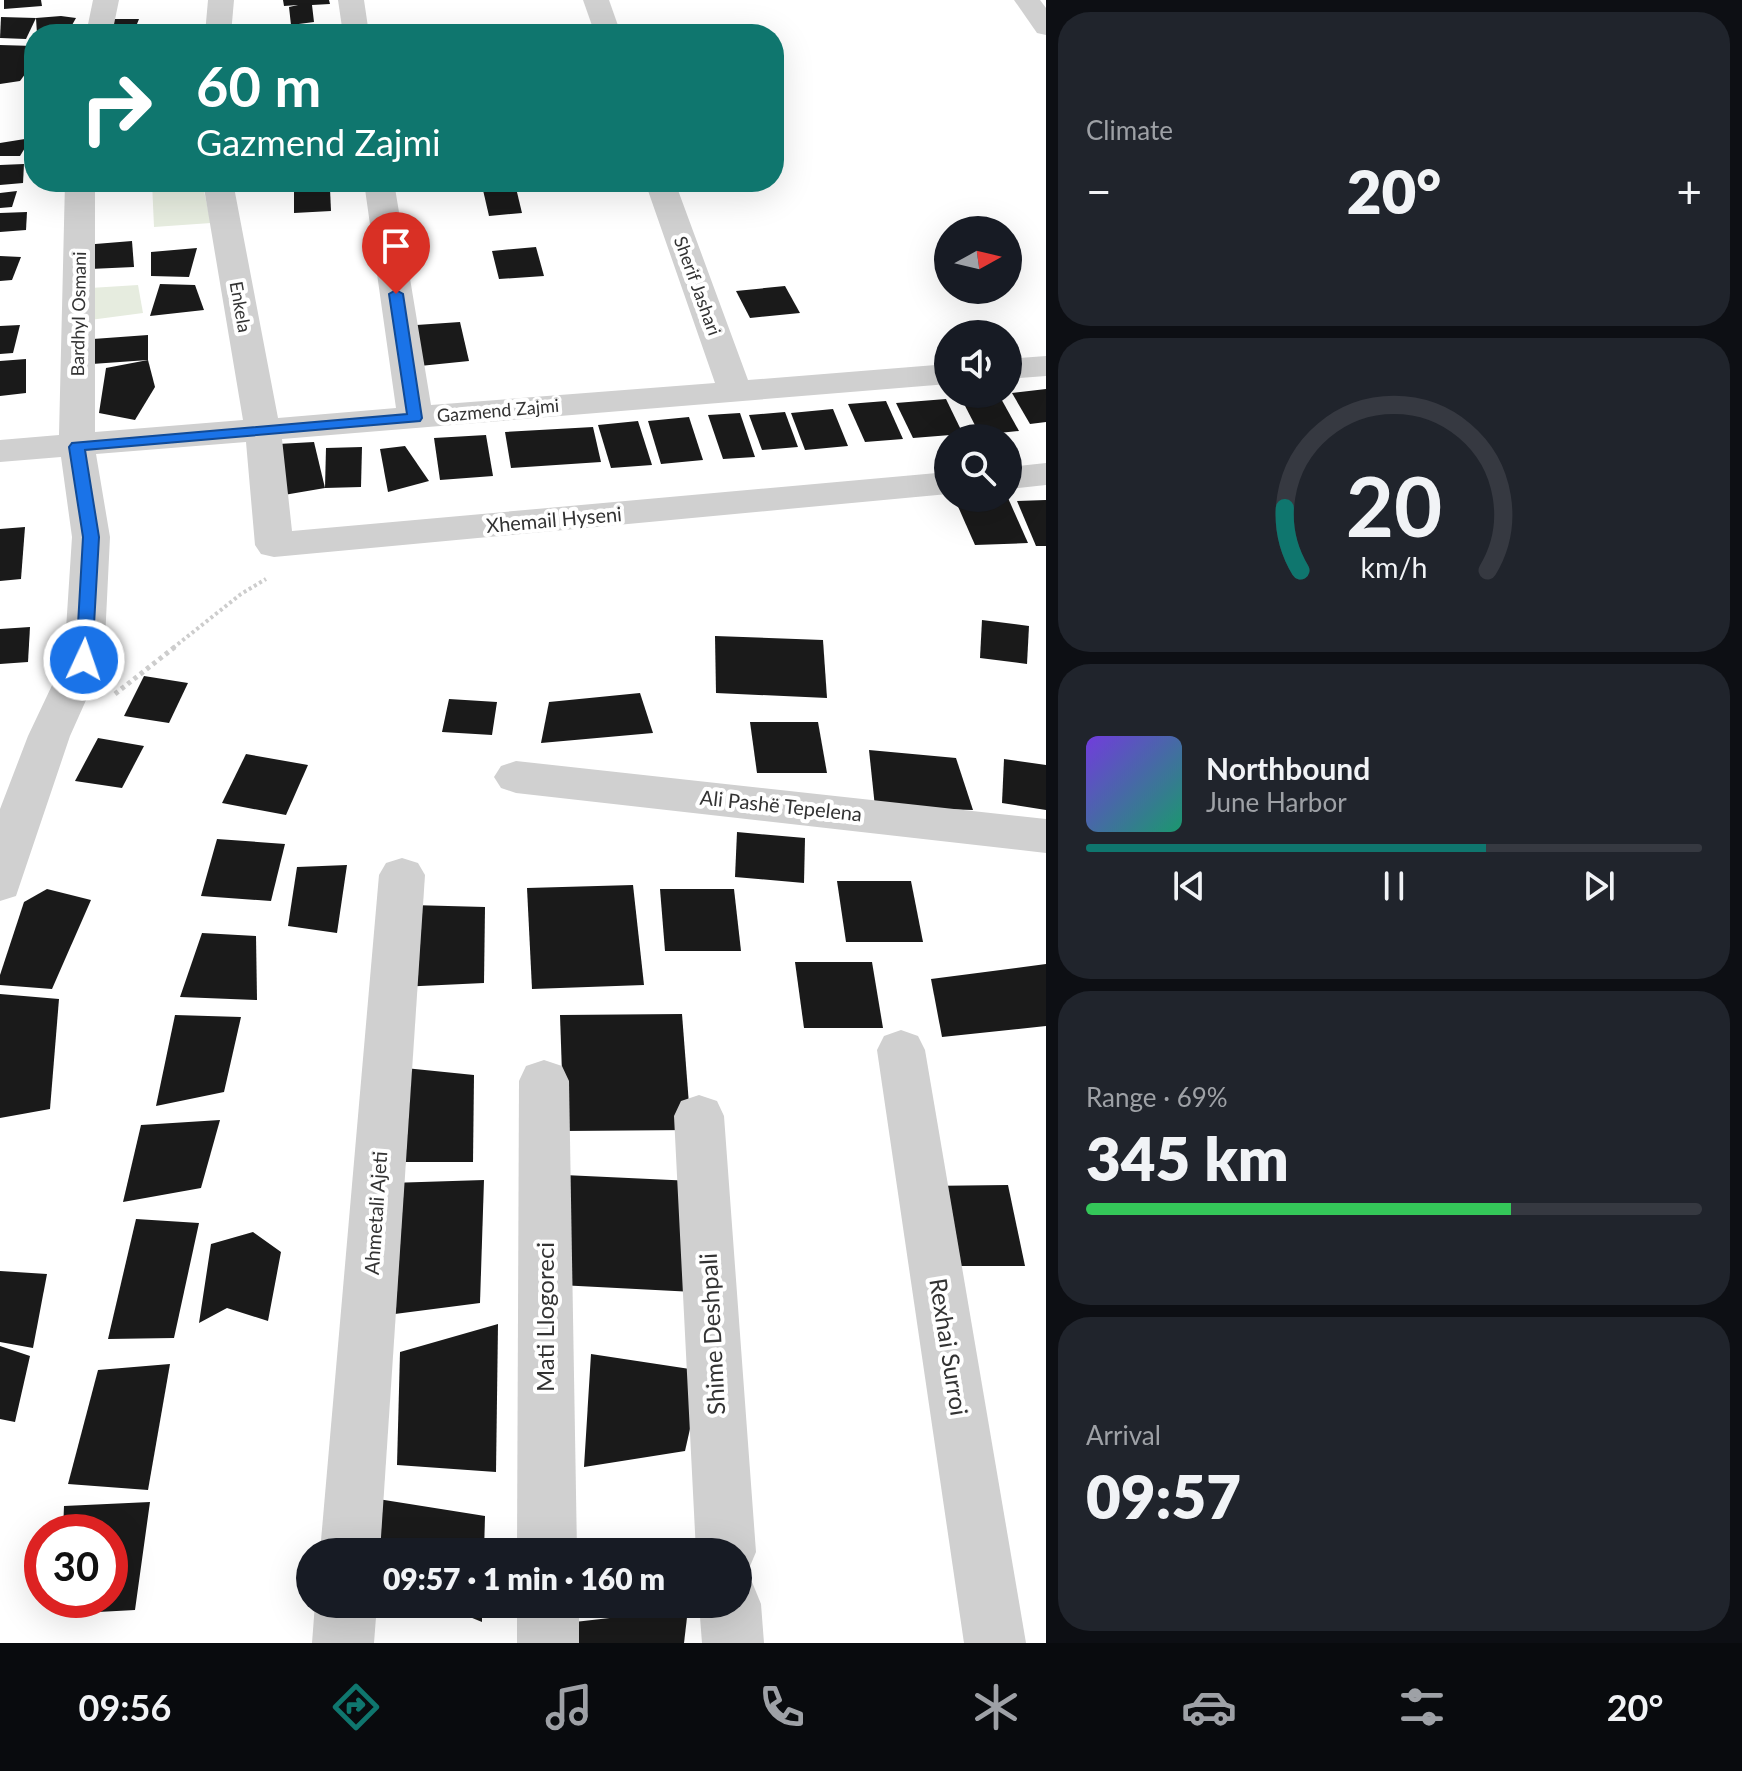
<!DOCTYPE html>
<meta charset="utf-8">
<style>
body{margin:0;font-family:Lato,sans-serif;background:#20242c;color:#f1f3f6;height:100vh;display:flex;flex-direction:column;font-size:30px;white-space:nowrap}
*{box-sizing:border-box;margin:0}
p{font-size:26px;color:#9ea1a6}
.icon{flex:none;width:44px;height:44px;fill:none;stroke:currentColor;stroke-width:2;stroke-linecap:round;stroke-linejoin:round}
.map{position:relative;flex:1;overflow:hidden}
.panel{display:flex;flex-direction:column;gap:12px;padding:12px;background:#0d0f14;width:696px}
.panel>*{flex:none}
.guide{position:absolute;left:24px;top:24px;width:760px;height:168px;border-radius:32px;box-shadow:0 8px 32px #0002;background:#0f766e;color:#fff;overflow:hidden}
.needle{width:52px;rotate:82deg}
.controls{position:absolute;left:934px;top:216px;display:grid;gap:16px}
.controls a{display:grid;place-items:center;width:88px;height:88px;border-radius:50%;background:#171b24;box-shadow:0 8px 32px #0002;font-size:40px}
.speed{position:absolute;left:24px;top:1514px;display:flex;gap:16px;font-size:40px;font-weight:700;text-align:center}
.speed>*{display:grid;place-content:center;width:104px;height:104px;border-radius:50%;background:#171b24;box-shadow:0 8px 32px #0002;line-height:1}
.speed .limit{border:12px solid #d22;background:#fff;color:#111}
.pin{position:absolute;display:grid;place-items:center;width:68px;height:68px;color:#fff;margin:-82px -34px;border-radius:50% 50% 50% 0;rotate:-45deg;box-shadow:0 0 8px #0007}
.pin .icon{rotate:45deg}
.me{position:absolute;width:88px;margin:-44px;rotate:3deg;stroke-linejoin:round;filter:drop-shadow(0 0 6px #0008)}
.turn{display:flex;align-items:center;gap:28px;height:168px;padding:0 40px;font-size:36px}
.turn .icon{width:104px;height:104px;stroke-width:2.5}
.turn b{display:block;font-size:56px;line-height:68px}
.big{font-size:60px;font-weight:800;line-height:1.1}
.panel .widget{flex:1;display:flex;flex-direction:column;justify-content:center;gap:12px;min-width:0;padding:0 28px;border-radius:32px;background:#20242c}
.panel .dial{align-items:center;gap:0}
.dial svg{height:208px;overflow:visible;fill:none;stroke:#363941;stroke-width:7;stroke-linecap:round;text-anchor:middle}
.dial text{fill:#f1f3f6;stroke:none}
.song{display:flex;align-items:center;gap:24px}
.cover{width:96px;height:96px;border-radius:12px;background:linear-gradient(135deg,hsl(260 70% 55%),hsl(160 70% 35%))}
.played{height:8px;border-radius:4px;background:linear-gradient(90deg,#0f766e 65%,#363941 65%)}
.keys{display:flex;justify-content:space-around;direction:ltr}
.heat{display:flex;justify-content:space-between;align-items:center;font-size:44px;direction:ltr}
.charge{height:12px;border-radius:6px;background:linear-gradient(90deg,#34c759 69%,#363941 0)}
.trip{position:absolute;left:296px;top:1538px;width:456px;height:80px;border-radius:40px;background:#171b24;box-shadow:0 8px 32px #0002;font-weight:800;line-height:80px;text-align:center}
.tab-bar{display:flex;height:128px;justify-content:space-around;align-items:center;background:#090b0e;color:#9ea1a6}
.tab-bar .icon{width:56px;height:56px}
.tab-bar .current{color:#0f766e}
.tab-bar b{font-size:36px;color:#f1f3f6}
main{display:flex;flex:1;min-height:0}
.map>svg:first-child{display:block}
.green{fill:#e6ecdf}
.building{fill:#1a1a1a}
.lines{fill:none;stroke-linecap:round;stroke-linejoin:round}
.path-far1{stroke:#cdcdcd;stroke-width:4;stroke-dasharray:3 3;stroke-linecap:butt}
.path{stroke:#cdcdcd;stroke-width:5;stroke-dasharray:4 4;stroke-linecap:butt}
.minor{fill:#d0d0d0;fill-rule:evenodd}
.route{fill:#1a73e8;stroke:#114b97;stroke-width:2}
.labels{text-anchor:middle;stroke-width:8;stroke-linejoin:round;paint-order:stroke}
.far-street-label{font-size:18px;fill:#333;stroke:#fff}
.street-label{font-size:20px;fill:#333;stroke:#fff}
.near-street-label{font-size:24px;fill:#333;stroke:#fff}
</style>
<main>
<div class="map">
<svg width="1046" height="1643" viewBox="0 0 1046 1643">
<rect width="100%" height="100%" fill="#fff"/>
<!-- green -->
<g class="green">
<polygon points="152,182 202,182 211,223 154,227"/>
<polygon points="138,285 143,313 90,320 90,288"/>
</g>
<!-- building -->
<g class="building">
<polygon points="4,0 41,0 42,6 4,9"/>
<polygon points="283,0 329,0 330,4 312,5 314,22 291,25 289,7 298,5 284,6"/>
<polygon points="61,16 76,18 67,34 37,34 36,18"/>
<polygon points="1,17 36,18 26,39 0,38"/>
<polygon points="110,19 139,19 133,34 111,34"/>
<polygon points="326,27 326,34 279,34 279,30"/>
<polygon points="0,45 34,46 34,62 20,81 0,84"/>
<polygon points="31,138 20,156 0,156 0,143"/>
<polygon points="24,164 23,183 0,185 0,165"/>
<polygon points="516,188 522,213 489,216 483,190"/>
<polygon points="330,189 331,211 294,213 294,191"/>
<polygon points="17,191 12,207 0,208 0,193"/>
<polygon points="27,212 26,230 0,232 0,213"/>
<polygon points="132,241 134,267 90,269 83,245"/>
<polygon points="536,247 544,276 499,279 492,251"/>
<polygon points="197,248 189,277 151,276 151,252"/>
<polygon points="0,256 21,257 12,280 0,281"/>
<polygon points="160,284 195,285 204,310 150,316"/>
<polygon points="785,286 800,313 750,318 736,291"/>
<polygon points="460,322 469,361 410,367 402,326"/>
<polygon points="20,325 13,353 0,354 0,326"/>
<polygon points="148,335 148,360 92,364 93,339"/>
<polygon points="26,359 26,393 0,396 0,361"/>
<polygon points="148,360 155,387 135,420 99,413 106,368"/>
<polygon points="1046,389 1046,422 1030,424 1012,393"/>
<polygon points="999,395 1019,431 980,435 961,398"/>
<polygon points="946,399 963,434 913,438 896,403"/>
<polygon points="886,401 903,439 865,442 848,404"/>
<polygon points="833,409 848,446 805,450 791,413"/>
<polygon points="785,412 798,447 762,450 749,415"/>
<polygon points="740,413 755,457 723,459 708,415"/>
<polygon points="689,417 703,460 661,464 648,421"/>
<polygon points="638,421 652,465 611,468 598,425"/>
<polygon points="593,427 601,462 511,468 505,432"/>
<polygon points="486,435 493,476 440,480 434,438"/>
<polygon points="314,442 325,488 278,496 278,444"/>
<polygon points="405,446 429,481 388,492 380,449"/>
<polygon points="362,447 361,487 325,488 326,448"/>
<polygon points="989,498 1008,498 1028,543 975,545 956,502"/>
<polygon points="1046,500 1046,546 1036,546 1017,501"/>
<polygon points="25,527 21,579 0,581 0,529"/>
<polygon points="982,620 1029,626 1027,664 980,658"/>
<polygon points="30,627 28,662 0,664 0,629"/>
<polygon points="715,636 823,640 827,698 716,693"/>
<polygon points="144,676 188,683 169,723 124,716"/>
<polygon points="640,693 653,733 541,743 549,702"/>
<polygon points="449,699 497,702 492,735 442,732"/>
<polygon points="750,722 818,722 827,773 757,773"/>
<polygon points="98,738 144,746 122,788 75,781"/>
<polygon points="869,750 956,758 973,810 875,807"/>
<polygon points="246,754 308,765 286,815 222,803"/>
<polygon points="1004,759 1046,765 1046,810 1002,803"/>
<polygon points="737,832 805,838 804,883 735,877"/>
<polygon points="217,839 285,844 271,901 201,896"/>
<polygon points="347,865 337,933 288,926 297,867"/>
<polygon points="837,881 911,881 923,942 846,942"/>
<polygon points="633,885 644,985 532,989 527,888"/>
<polygon points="47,889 91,900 52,989 0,985 0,975 24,902"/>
<polygon points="660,889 734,889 741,951 665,951"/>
<polygon points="411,905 485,907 484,983 399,987"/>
<polygon points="202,933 256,936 257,1000 180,997"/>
<polygon points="795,962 872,962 883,1028 804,1028"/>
<polygon points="1046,964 1046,1026 942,1037 931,979"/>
<polygon points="0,994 59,999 50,1109 0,1118"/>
<polygon points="682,1014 691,1130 564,1131 560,1015"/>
<polygon points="175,1015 241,1017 224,1092 156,1106"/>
<polygon points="405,1068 474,1075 473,1162 395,1162"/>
<polygon points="220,1120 201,1188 123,1202 141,1125"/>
<polygon points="564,1175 693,1181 694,1292 559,1285"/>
<polygon points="484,1180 480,1303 387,1315 390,1183"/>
<polygon points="1008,1185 1025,1266 937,1266 923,1186"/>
<polygon points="136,1219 199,1223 174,1338 108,1339"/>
<polygon points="253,1232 281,1252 268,1321 227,1308 199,1323 211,1244"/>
<polygon points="0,1271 47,1274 33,1348 0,1342"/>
<polygon points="498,1324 496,1472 397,1465 400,1352"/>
<polygon points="0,1346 30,1356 15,1422 0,1419"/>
<polygon points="591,1354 703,1371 685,1451 584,1467"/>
<polygon points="170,1364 148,1490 68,1484 98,1370"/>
<polygon points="378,1499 485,1516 484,1552 378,1552"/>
<polygon points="150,1502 135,1610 61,1614 61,1600 110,1600 110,1532 63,1532 64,1506"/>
<polygon points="438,1604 482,1604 482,1622"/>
<polygon points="688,1609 684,1643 568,1643 566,1623"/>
</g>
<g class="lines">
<!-- path-far1 -->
<polyline class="path-far1" points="173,648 241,594 266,579"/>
<!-- path -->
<polyline class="path" points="115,694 176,646"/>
<!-- minor -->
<g class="minor">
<polygon points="93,0 119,0 112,34 86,34"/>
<polygon points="208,0 234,0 231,34 205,34"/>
<polygon points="338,0 364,0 369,34 343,34"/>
<polygon points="583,0 609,0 621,34 595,34"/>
<polygon points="1014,0 1040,0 1046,8 1046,35 1037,33"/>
<polygon points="65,182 95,182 95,432 243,420 203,182 233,182 278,418 396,408 364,182 394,182 431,405 715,383 645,182 675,182 748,380 948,364 948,384 282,439 292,531 948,472 948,494 274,557 261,554 255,545 246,442 96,454 110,537 104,660 70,736 16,896 0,901 0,809 28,736 64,660 72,537 61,457 0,462 0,440 59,435"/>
<polygon points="1046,356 1046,376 1008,379 1008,359"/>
<polygon points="1046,463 1046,485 1008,489 1008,467"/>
<polygon points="516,761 1046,819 1046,853 516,793 501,788 494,777 501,766"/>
<polygon points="402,858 418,863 425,875 380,1552 320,1552 379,875 386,863"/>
<polygon points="901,1030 918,1036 925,1050 1026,1643 964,1643 877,1050 884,1036"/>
<polygon points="544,1060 562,1066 569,1081 577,1552 517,1552 519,1081 526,1066"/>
<polygon points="699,1095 717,1101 724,1116 756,1552 747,1573 738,1577 752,1582 761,1604 764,1643 702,1643 699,1604 738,1604 738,1552 696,1552 674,1116 681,1101"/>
<polygon points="315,1604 377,1604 374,1643 312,1643"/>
<rect x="517" y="1604" width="62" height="39"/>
</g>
</g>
<!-- route -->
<polygon class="route" points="396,290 403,294 422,418 420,421 85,450 99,537 92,660 84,666 78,664 76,660 83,537 69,447 72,443 407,414 389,294"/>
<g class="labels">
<!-- far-street labels -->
<g class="far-street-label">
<text transform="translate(697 286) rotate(70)" y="6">Sherif Jashari</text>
<text transform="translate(240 307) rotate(80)" y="6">Enkela</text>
<text transform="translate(79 314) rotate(-89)" y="6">Bardhyl Osmani</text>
<text transform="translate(498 411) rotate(-5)" y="6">Gazmend Zajmi</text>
</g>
<!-- street labels -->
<g class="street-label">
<text transform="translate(554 520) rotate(-5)" y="7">Xhemail Hyseni</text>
<text transform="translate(781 806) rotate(6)" y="7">Ali Pashë Tepelena</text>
<text transform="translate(376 1213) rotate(-86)" y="7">Ahmetali Ajeti</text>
</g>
<!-- near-street labels -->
<g class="near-street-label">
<text transform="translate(546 1317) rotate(-90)" y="8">Mati Llogoreci</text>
<text transform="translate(713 1334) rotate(-93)" y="8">Shime Deshpali</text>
<text transform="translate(948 1347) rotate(81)" y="8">Rexhai Surroi</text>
</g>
</g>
</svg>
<div class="controls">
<a><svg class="needle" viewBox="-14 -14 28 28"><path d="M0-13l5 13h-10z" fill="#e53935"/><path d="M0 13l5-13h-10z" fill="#9ea1a6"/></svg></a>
<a><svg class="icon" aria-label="sound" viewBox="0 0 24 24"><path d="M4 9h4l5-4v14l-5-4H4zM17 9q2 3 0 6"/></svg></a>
<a><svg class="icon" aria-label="search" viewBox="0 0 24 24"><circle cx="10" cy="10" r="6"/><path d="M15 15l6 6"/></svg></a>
</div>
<div class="speed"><div class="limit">30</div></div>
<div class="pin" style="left:396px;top:294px;background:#d93025"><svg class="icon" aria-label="arrive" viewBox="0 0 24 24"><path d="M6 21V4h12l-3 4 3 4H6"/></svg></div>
<svg class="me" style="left:84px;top:660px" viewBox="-20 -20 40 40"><circle r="17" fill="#1a73e8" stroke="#fff" stroke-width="3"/><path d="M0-11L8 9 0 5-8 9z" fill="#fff"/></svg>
<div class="trip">09:57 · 1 min · 160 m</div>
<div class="guide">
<div class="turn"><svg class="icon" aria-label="right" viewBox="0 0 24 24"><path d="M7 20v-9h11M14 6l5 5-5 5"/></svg><div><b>60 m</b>Gazmend Zajmi</div></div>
</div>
</div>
<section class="panel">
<div class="widget"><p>Climate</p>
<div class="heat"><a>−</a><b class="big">20°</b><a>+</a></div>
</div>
<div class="widget dial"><svg viewBox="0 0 100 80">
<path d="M14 69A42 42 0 1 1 86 69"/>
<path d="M14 69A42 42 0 0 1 8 45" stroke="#0f766e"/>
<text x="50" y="56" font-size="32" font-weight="700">20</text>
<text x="50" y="72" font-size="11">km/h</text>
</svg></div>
<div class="widget">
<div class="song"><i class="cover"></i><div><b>Northbound</b><p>June Harbor</p></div></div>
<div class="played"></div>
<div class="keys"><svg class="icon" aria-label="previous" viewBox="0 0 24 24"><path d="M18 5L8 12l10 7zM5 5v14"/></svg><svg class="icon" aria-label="pause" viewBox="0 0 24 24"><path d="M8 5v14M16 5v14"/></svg><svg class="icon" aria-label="next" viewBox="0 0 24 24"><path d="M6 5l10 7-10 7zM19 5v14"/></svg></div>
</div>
<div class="widget"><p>Range · 69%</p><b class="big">345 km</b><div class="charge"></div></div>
<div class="widget"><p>Arrival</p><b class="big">09:57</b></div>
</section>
</main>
<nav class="tab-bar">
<b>09:56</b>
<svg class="icon current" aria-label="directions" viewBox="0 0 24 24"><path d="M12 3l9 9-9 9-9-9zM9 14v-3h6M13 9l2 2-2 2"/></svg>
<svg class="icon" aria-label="music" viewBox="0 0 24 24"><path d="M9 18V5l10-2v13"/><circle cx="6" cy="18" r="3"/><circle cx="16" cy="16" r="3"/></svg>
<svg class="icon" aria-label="phone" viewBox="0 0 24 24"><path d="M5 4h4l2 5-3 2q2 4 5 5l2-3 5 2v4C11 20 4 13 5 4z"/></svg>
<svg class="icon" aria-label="climate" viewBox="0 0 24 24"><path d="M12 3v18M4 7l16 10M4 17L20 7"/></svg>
<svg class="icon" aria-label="car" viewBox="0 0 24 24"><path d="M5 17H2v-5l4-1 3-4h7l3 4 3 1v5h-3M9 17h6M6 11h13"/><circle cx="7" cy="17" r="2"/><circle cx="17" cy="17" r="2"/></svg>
<svg class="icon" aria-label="filters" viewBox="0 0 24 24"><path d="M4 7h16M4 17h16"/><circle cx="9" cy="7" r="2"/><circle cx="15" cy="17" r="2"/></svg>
<b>20°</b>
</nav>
